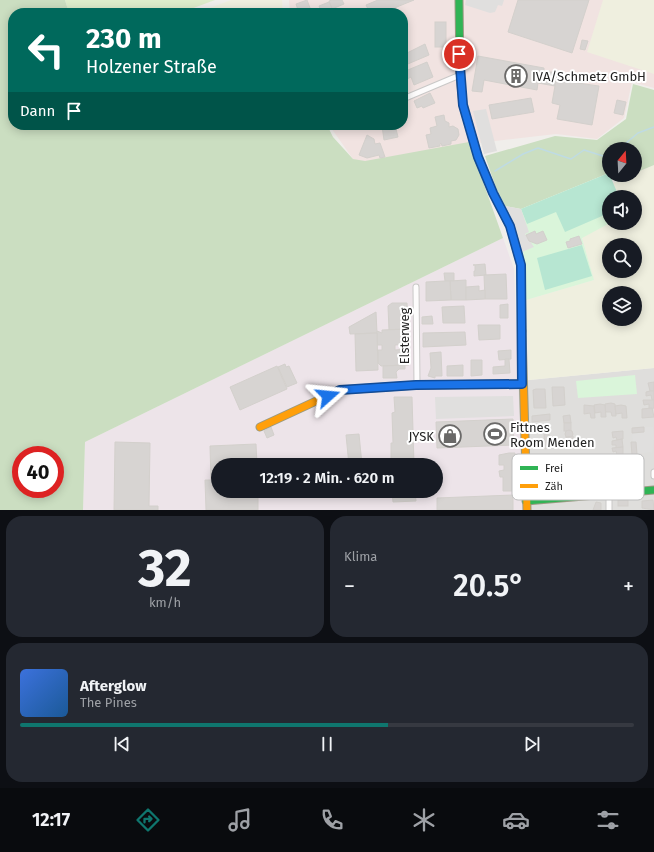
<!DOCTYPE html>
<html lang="de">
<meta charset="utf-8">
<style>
body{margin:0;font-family:"Fira Sans",sans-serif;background:#242831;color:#f1f3f6;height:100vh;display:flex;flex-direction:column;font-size:15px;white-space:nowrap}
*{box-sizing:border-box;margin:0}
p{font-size:13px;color:#9ea1a6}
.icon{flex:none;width:22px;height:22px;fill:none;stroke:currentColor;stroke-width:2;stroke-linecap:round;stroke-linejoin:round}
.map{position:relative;height:510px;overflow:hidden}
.panel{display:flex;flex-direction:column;gap:6px;padding:6px;background:#0d0f14;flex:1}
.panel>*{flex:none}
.banner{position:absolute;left:8px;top:8px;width:400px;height:122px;border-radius:16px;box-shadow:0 2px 10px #0003;background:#00695c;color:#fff;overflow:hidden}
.needle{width:26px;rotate:18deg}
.buttons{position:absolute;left:602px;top:142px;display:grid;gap:8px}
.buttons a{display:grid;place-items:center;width:40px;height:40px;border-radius:50%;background:#171b24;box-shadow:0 2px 10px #0003;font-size:20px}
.speed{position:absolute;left:12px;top:446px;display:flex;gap:8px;font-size:20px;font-weight:700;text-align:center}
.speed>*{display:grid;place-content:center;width:52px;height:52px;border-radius:50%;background:#171b24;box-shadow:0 2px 10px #0003;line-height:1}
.speed .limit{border:6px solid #d22;background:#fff;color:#111}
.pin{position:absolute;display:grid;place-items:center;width:34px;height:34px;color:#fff;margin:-17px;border:2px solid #fff;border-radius:50%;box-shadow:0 1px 4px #0007}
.me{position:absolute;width:44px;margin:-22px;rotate:72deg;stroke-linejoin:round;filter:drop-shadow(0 0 3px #0008)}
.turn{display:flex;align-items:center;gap:14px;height:84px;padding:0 12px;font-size:18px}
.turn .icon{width:52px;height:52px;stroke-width:2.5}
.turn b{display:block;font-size:28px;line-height:34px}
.then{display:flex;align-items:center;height:38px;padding:0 12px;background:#0003;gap:8px;font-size:15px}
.big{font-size:30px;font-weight:600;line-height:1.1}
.panel .card{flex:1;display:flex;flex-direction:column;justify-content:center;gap:6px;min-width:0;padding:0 14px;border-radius:16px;background:#242831}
.panel .dial{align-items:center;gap:0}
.dial b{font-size:52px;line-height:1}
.song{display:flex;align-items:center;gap:12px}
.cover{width:48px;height:48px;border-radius:6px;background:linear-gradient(135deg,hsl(220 70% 55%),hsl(210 70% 35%))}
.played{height:4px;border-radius:2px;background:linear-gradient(90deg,#0f766e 60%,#363941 60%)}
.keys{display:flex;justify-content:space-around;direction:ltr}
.heat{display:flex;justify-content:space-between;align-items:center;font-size:22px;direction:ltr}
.panel .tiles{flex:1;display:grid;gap:6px;grid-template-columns:1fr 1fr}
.card:last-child{grid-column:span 2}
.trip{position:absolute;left:211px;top:458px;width:232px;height:40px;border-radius:20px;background:#171b24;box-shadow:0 2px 10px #0003;font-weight:600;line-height:40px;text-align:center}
.dock{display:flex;height:64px;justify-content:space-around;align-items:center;background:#090b0e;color:#9ea1a6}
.dock .icon{width:28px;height:28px}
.dock .selected{color:#0f766e}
.dock b{font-size:18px;color:#f1f3f6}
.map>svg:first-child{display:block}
.residential{fill:#dfdedc}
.commercial{fill:#f1e3e1}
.industrial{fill:#ede4e9;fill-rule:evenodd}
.farmland{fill:#efefdf;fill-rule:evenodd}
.grass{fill:#ddeccb}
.forest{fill:#cbdec1;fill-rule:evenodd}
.park{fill:#daf5da}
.pitch{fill:#b7e6d2}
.parking{fill:#e0dfde}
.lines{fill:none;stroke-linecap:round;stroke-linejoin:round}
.stream{stroke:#bfdbe3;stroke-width:1.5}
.building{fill:#d7d4d2;stroke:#d3d0cc}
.street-casing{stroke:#c9c8c7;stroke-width:7}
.fast-casing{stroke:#999a82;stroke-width:9}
.slow-casing{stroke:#999a82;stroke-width:9}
.street{stroke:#fdfcfc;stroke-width:5}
.fast{stroke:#30b455;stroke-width:7}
.slow{stroke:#ff9f0a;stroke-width:7}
.route-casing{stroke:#114b97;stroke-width:10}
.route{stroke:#1a73e8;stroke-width:7}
.labels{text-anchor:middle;stroke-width:4;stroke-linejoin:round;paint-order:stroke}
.poi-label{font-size:13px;fill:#222;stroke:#fff;text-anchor:start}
.street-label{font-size:13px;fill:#222;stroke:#fff}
.key{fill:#fff;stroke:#bdbdbd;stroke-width:1}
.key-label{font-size:11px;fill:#222}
</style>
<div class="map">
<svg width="654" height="510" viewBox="0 0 654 510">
<rect width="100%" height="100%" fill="#f0eeeb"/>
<!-- residential -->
<polygon class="residential" points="654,368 654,510 523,510 518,386 529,380"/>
<!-- commercial -->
<polygon class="commercial" points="289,0 654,0 654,88 632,82 624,118 597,139 556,134 453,146 364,163 353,159 329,125 403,125 403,13 290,13"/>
<!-- industrial -->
<path class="industrial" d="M503 238 514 269 523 510H83L85 442ZM218 465H436V491H218Z"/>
<!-- farmland -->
<g class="farmland">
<polygon points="231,0 282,0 283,13 196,13"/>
<polygon points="603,0 654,0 654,74 587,52"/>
<path d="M654 165V368L529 380 526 300 594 280 582 237 610 223H635V197H618L613 183 630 175H635V173ZM609 245H635V271H609ZM609 293H635V319H609Z"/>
</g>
<!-- grass -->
<polygon class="grass" points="65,0 215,0 180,13 69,13"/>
<!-- forest -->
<g class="forest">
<path d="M0 0H65L69 13H13V125H327L333 137 353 159 365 161 469 142 503 238 85 442 83 510H0ZM21 455H55V489H21Z"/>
<polygon points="633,84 654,90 654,165 635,173 635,149 609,149 609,173 521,209 505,206 496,188 485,156 555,136 597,140 626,119"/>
</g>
<!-- park -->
<g class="park">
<polygon points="609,173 610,223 582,238 594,280 526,300 524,264 522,252 533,247 525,234 521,209"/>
<polygon points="635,375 637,394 578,398 576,381"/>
</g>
<!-- pitch -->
<g class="pitch">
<polygon points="609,173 619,197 609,197 609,213 565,232 556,212 527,224 521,209"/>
<polygon points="582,245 592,276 545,290 537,258"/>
</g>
<!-- parking -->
<g class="parking">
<polygon points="466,0 504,0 502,6 498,5 495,12 490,13 465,5"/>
<polygon points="486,109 497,151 484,154 473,111"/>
<polygon points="505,206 521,209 529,232 525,234 534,247 522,252 513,224"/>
<polygon points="513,396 514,416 436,419 435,397"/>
<polygon points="645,427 653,427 654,439 652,453 650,452 637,454 636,442 633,442 632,434 645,432"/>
</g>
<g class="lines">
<!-- stream -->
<g class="stream">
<polyline points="619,149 638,133 654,127"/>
<polyline points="495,171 523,154 538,148 571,159 584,150 603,156 609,155"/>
</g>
</g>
<!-- building -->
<g class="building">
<polygon points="307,0 312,13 299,13 296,4"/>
<polygon points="332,0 342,0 344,4 332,9 329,1"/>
<polygon points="378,0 414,0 382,13 370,13 366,5"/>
<polygon points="518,0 589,0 572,53 508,32"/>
<polygon points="329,2 333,10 322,13 319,6"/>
<rect x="435" y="22" width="11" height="25"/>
<polygon points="582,40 588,41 585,50 580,49"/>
<polygon points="425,44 429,55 403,66 403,55"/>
<polygon points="478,56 544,68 544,71 557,73 555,86 538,83 537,90 484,80 482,92 472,91"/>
<polygon points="427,62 433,77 414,85 411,77 403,81 403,72"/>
<polygon points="556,80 599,86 592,125 557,119 560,105 552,103"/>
<polygon points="430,93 435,103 423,108 422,106 417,108 414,101"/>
<polygon points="531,98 534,112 492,119 489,105"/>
<polygon points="617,100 626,102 623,115 614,113"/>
<polygon points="444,115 445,121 449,123 449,127 453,126 458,129 459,135 456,140 451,141 451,144 442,146 441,143 440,144 440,146 429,148 426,135 431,134 430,128 437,126 435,117"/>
<polygon points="395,125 398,137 384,140 382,126"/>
<polygon points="367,135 374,139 375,144 380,143 385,157 380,158 379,155 367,158 359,155"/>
<polygon points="535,231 536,234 543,231 547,240 537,244 529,241 526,235"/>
<polygon points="579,236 582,244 568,248 566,242 570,241 570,239"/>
<polygon points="485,264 486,275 474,276 474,271 475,271 475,265 473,265"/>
<polygon points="444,273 454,273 454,281 445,281"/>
<polygon points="506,274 507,299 485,299 484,275"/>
<polygon points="466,280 466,300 451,300 450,281"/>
<polygon points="445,281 450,281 451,300 426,301 426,282"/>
<polygon points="479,286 479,291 485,290 485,299 466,300 466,287"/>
<polygon points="392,303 407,303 408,329 389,330 388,306"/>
<polygon points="508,304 508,318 500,318 500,305"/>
<polygon points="464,306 465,323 443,323 442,307"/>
<polygon points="376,312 377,333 350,334 349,327"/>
<polygon points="432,316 433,324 422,324 422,317"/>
<polygon points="478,325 500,325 500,339 479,340"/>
<polygon points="408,329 408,344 395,345 395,350 408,349 409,365 381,366 378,363 378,350 382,350 382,345 377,345 377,331 382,333 382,330"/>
<polygon points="465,332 466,345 423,347 423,333"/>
<polygon points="377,333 378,370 356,371 355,334"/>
<polygon points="511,350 511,359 499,360 498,351"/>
<polygon points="441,352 442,376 435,376 435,378 428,376 431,368 430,353"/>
<polygon points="505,359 509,359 510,373 493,374 493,367 505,366"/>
<polygon points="471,360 482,360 482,375 471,376"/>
<polygon points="285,364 286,367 289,366 297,383 287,387 278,367"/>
<polygon points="405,365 405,369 399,369 396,372 397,378 383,378 383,366"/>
<polygon points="463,365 463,376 447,376 447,366"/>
<polygon points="277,366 287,389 240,410 230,387"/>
<polygon points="654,382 654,391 650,391 648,383"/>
<polygon points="552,387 564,387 565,405 553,406"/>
<polygon points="536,389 545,389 546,408 534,408 533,390"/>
<polygon points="650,391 654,391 654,400 652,400 651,395 646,396 646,392"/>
<polygon points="394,397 412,397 414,465 391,465 391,443 393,443 392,413 395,412"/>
<polygon points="643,400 654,400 654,408 649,409 649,404 644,405"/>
<polygon points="611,403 615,404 616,416 612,416 611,412 605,412 605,404"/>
<polygon points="600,404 605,405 606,417 601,417 601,412 595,413 594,405"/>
<polygon points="584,405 594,406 595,418 591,418 590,413 584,414"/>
<polygon points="621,405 626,406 627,418 622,418 622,413 616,414 615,406"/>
<polygon points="652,408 654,417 642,418 642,409"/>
<polygon points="550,414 550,420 532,422 532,416"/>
<polygon points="570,415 571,423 564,423 563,416"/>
<polygon points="513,419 514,445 437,448 436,422"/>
<rect x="564" y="423" width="7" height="8"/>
<polygon points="271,427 274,435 267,438 264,431"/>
<polygon points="644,427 644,432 632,433 632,428"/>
<circle cx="569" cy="434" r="4"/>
<polygon points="623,431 623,439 617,440 616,437 613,438 612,432"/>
<polygon points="359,434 362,465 349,465 346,435"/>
<polygon points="544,434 549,434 550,448 545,449"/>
<polygon points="573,436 574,444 567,445 566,437"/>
<polygon points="622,439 623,447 616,448 616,445 612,445 612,441"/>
<polygon points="115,442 150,443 149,506 158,506 158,510 114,510"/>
<polygon points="631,442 636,442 637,454 632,455"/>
<polygon points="256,444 257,465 218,465 218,491 258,491 258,510 206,510 205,480 211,480 210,446"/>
<polygon points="623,447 623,455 617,455 616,451 613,452 612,448"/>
<polygon points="509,453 515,453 515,476 512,476 512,491 503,491 503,477 500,477 499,471 504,470 504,465 499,465 499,455"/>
<polygon points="392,491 415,491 416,501 393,502"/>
<polygon points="513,495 513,510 437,510 437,498"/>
<rect x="618" y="500" width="10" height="6"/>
<polygon points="653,500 654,510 642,508 642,501"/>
<polygon points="596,502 601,503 601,510 593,510"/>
</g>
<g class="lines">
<!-- street casing -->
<g class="street-casing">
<g id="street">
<polyline points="403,99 460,75"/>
<polyline points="416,287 417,385"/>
<polyline points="654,472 654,476"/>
<polyline points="609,494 609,510"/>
</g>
</g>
<!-- fast casing -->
<g class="fast-casing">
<g id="fast">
<polyline points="459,0 460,75 463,105 478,157 493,193 510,226 521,265 522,331"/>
<polyline points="526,501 654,490"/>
</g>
</g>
<!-- slow casing -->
<g class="slow-casing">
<g id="slow">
<polyline points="522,331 527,510"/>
<polyline points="260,427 340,390 417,385 522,384"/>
</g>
</g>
<!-- street -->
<use href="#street" class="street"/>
<!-- fast -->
<use href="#fast" class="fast"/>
<!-- slow -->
<use href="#slow" class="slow"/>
</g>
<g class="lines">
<!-- route casing -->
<g class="route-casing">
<polyline id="route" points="328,396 340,390 416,385 522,384 521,265 510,226 493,193 478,157 463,105 459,54"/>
</g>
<!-- route -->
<use href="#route" class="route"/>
</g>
<!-- icons -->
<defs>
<g id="building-ring" transform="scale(1.15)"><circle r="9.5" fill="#fff" stroke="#6a6968" stroke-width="1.5"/><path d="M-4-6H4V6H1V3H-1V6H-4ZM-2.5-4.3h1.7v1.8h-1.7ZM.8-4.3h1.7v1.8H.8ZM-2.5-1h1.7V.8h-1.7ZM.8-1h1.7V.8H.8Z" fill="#6a6968"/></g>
<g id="stadium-ring" transform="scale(1.15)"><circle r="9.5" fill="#fff" stroke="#6a6968" stroke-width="1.5"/><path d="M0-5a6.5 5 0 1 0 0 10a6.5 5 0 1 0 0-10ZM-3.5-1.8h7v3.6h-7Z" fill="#6a6968"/></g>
<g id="shop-ring" transform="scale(1.15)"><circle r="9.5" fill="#fff" stroke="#6a6968" stroke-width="1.5"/><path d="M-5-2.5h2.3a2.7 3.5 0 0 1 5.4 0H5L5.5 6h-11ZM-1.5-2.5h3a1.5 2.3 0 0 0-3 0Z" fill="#6a6968"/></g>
</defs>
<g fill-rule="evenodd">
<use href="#building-ring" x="516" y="76"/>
<use href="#stadium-ring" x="495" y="434"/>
<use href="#shop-ring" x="450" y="436"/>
</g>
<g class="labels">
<!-- poi labels -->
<g class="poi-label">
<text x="532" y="81">IVA/Schmetz GmbH</text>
<text x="510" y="432">Fittnes<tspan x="510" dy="15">Room Menden</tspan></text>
<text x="434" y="441" text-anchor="end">JYSK</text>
</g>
<!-- street labels -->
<g class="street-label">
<text transform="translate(404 336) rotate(-90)" y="5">Elsterweg</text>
</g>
</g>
<!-- legend -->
<rect x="512" y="454" width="132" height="46" rx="6" class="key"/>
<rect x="520" y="466" width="18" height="4" fill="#30b455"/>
<rect x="520" y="484" width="18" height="4" fill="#ff9f0a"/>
<g class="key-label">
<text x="545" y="472">Frei</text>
<text x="545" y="490">Zäh</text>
</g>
</svg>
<div class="buttons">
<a><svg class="needle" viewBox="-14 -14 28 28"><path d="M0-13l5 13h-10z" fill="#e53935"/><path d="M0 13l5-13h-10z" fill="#9ea1a6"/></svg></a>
<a><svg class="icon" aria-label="sound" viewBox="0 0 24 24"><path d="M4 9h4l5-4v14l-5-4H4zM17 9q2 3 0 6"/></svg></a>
<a><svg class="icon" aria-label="search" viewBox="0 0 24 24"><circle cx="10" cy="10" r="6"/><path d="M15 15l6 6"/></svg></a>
<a><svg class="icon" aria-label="layers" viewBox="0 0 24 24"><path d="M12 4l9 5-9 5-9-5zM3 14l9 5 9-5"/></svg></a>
</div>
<div class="speed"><div class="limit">40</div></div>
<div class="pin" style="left:459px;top:54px;background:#d93025"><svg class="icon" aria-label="arrive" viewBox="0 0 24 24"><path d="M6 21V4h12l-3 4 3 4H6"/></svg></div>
<svg class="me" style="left:328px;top:396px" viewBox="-20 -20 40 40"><path d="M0-17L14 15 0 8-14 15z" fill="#1a73e8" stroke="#fff" stroke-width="4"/></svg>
<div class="trip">12:19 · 2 Min. · 620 m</div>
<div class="banner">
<div class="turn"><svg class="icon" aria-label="left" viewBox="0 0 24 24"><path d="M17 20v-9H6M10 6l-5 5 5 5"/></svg><div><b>230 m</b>Holzener Straße</div></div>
<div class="then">Dann<svg class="icon" aria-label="arrive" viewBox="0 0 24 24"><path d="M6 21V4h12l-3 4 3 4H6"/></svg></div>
</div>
</div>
<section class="panel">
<div class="tiles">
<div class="card dial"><b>32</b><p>km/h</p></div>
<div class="card"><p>Klima</p>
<div class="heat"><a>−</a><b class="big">20.5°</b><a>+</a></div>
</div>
<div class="card">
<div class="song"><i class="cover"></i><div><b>Afterglow</b><p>The Pines</p></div></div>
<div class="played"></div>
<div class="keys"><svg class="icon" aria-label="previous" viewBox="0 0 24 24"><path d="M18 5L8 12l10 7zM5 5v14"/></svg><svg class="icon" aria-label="pause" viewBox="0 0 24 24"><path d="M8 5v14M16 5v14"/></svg><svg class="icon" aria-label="next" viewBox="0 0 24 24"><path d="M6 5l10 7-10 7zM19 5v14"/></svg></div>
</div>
</div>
</section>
<nav class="dock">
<b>12:17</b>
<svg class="icon selected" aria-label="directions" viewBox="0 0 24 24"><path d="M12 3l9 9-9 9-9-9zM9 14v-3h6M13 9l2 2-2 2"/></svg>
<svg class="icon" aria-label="music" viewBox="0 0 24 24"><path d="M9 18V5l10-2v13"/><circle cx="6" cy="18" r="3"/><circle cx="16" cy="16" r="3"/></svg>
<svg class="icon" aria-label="phone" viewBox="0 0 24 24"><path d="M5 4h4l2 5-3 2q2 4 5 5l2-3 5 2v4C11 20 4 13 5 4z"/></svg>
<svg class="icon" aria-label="climate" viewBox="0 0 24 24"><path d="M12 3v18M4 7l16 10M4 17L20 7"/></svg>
<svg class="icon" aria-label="car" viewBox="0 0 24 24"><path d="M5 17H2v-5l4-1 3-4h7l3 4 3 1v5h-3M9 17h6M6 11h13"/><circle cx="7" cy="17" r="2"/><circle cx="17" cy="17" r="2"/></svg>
<svg class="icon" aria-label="filters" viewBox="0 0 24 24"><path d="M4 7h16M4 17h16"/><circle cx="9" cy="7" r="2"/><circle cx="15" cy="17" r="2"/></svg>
</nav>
